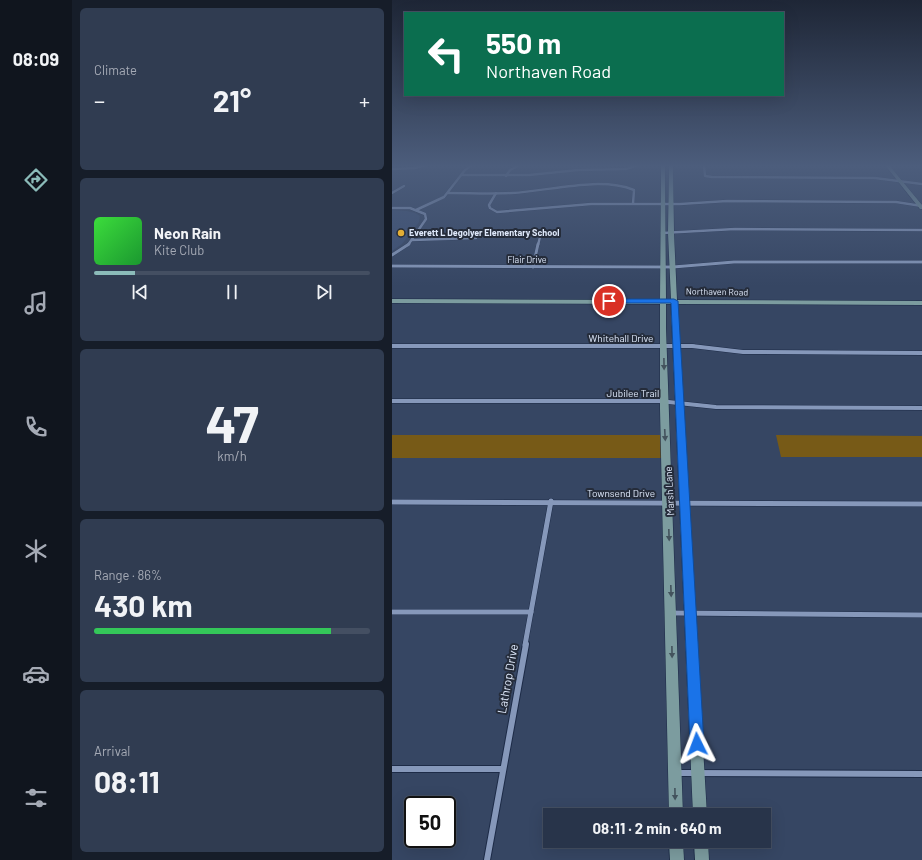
<!DOCTYPE html>
<meta charset="utf-8">
<style>
body{margin:0;font-family:Barlow,sans-serif;background:#303c51;color:#f1f3f6;height:100vh;display:flex;flex-direction:column;font-size:15px;white-space:nowrap}
*{box-sizing:border-box;margin:0}
p{font-size:13px;color:#a5aab5}
.icon{flex:none;width:22px;height:22px;fill:none;stroke:currentColor;stroke-width:2;stroke-linecap:round;stroke-linejoin:round}
.map{position:relative;flex:1;overflow:hidden}
.side{display:flex;flex-direction:column;gap:8px;padding:8px;background:#161d29;width:320px}
.side>*{flex:none}
.banner{position:absolute;left:12px;top:12px;width:380px;height:84px;border-radius:0px;box-shadow:0 4px 16px #0002,0 0 0 1px #444f62;background:#0b6e4f;color:#fff;overflow:hidden}
.speed{position:absolute;left:12px;top:796px;display:flex;gap:8px;font-size:20px;font-weight:700;text-align:center}
.speed>*{display:grid;place-content:center;width:52px;height:52px;border-radius:50%;background:#28344a;box-shadow:0 4px 16px #0002,0 0 0 1px #444f62;line-height:1}
.speed .limit{border:2px solid #111;border-radius:6px;background:#fff;color:#111}
.pin{position:absolute;display:grid;place-items:center;width:34px;height:34px;color:#fff;margin:-17px;border:2px solid #fff;border-radius:50%;box-shadow:0 1px 4px #0007}
.me{position:absolute;width:44px;margin:-22px;rotate:357deg;stroke-linejoin:round;filter:drop-shadow(0 0 3px #0008)}
.turn{display:flex;align-items:center;gap:14px;height:84px;padding:0 16px;font-size:18px}
.turn .icon{width:52px;height:52px;stroke-width:2.5}
.turn b{display:block;font-size:28px;line-height:34px}
.big{font-size:30px;font-weight:700;line-height:1.1}
.side .widget{flex:1;display:flex;flex-direction:column;justify-content:center;gap:6px;min-width:0;padding:0 14px;border-radius:6px;background:#303c51}
.side .dial{align-items:center;gap:0}
.dial b{font-size:52px;line-height:1}
.song{display:flex;align-items:center;gap:12px}
.cover{width:48px;height:48px;border-radius:6px;background:linear-gradient(135deg,hsl(120 70% 55%),hsl(130 70% 35%))}
.played{height:4px;border-radius:2px;background:linear-gradient(90deg,#8bbbb9 15%,#444f62 15%)}
.keys{display:flex;justify-content:space-around;direction:ltr}
.heat{display:flex;justify-content:space-between;align-items:center;font-size:22px;direction:ltr}
.charge{height:6px;border-radius:3px;background:linear-gradient(90deg,#34c759 86%,#444f62 0)}
.trip{position:absolute;left:151px;top:808px;width:228px;height:40px;border-radius:0px;background:#28344a;box-shadow:0 4px 16px #0002,0 0 0 1px #444f62;font-weight:700;line-height:40px;text-align:center}
main{display:flex;flex:1;min-height:0}
.dock{display:flex;flex-direction:column;width:72px;justify-content:space-around;align-items:center;background:#10151e;color:#a5aab5}
.dock .icon{width:28px;height:28px}
.dock .current{color:#8bbbb9}
.dock b{font-size:18px;color:#f1f3f6}
.map>svg:first-child{display:block}
.built{fill:#3c4f72}
.green{fill:#775a17}
.lines{fill:none;stroke-linecap:round;stroke-linejoin:round}
.street-far4-casing{stroke:#1d2b47;stroke-width:3}
.street-far3-casing{stroke:#1d2b47;stroke-width:3.5}
.street-far2-casing{stroke:#1d2b47;stroke-width:5}
.street-far1-casing{stroke:#1d2b47;stroke-width:6}
.street-casing{stroke:#1d2b47;stroke-width:8}
.secondary-casing{stroke:#1d2b47;stroke-width:1}
.street-far4{stroke:#8698ba;stroke-width:2.5}
.street-far3{stroke:#8698ba;stroke-width:3}
.street-far2{stroke:#8698ba;stroke-width:4}
.street-far1{stroke:#8698ba;stroke-width:5}
.street{stroke:#8698ba;stroke-width:6}
.secondary{fill:#7c9c9f;fill-rule:evenodd}
.oneway{fill:#43535d}
.route{fill:#1a73e8;stroke:#114b97}
.poi-dot{fill:#e3ae35;stroke:#252c3a;stroke-width:1.5}
.labels{text-anchor:middle;stroke-width:4;stroke-linejoin:round;paint-order:stroke}
.far-poi-label{font-size:9px;font-weight:bold;fill:#dfe9fb;stroke:#252c3a;text-anchor:start}
.far-street-label{font-size:9px;fill:#dfe9fb;stroke:#252c3a}
.street-label{font-size:10px;fill:#dfe9fb;stroke:#252c3a}
.near-street-label{font-size:12px;fill:#dfe9fb;stroke:#252c3a}
</style>
<main>
<nav class="dock">
<b>08:09</b>
<svg class="icon current" aria-label="directions" viewBox="0 0 24 24"><path d="M12 3l9 9-9 9-9-9zM9 14v-3h6M13 9l2 2-2 2"/></svg>
<svg class="icon" aria-label="music" viewBox="0 0 24 24"><path d="M9 18V5l10-2v13"/><circle cx="6" cy="18" r="3"/><circle cx="16" cy="16" r="3"/></svg>
<svg class="icon" aria-label="phone" viewBox="0 0 24 24"><path d="M5 4h4l2 5-3 2q2 4 5 5l2-3 5 2v4C11 20 4 13 5 4z"/></svg>
<svg class="icon" aria-label="climate" viewBox="0 0 24 24"><path d="M12 3v18M4 7l16 10M4 17L20 7"/></svg>
<svg class="icon" aria-label="car" viewBox="0 0 24 24"><path d="M5 17H2v-5l4-1 3-4h7l3 4 3 1v5h-3M9 17h6M6 11h13"/><circle cx="7" cy="17" r="2"/><circle cx="17" cy="17" r="2"/></svg>
<svg class="icon" aria-label="filters" viewBox="0 0 24 24"><path d="M4 7h16M4 17h16"/><circle cx="9" cy="7" r="2"/><circle cx="15" cy="17" r="2"/></svg>
</nav>
<section class="side">
<div class="widget"><p>Climate</p>
<div class="heat"><a>−</a><b class="big">21°</b><a>+</a></div>
</div>
<div class="widget">
<div class="song"><i class="cover"></i><div><b>Neon Rain</b><p>Kite Club</p></div></div>
<div class="played"></div>
<div class="keys"><svg class="icon" aria-label="previous" viewBox="0 0 24 24"><path d="M18 5L8 12l10 7zM5 5v14"/></svg><svg class="icon" aria-label="pause" viewBox="0 0 24 24"><path d="M8 5v14M16 5v14"/></svg><svg class="icon" aria-label="next" viewBox="0 0 24 24"><path d="M6 5l10 7-10 7zM19 5v14"/></svg></div>
</div>
<div class="widget dial"><b>47</b><p>km/h</p></div>
<div class="widget"><p>Range · 86%</p><b class="big">430 km</b><div class="charge"></div></div>
<div class="widget"><p>Arrival</p><b class="big">08:11</b></div>
</section>
<div class="map">
<svg width="530" height="860" viewBox="0 0 530 860">
<rect width="100%" height="100%" fill="#364663"/>
<!-- built -->
<polygon class="built" points="0,210 15,211 23,213 28,216 27,222 10,244 0,251"/>
<!-- green -->
<g class="green">
<polygon points="0,435 269,435 270,458 0,458"/>
<polygon points="384,435 530,436 530,457 389,457"/>
</g>
<g class="lines">
<!-- street-far4 casing -->
<g class="street-far4-casing">
<g id="street-far4">
<polyline points="312,165 313,176 320,177 483,178 530,184"/>
<polyline points="0,169 23,168 34,165"/>
<polyline points="69,175 137,175 186,170 234,169 246,165"/>
<polyline points="114,176 118,170 128,165"/>
<polyline points="0,193 12,186"/>
<path d="M56 193C77 193 99 194 120 193 158 191 207 176 242 190L241 204"/>
<polyline points="104,193 97,205 98,208 105,212 199,204 288,204 335,201 504,202 530,206"/>
<polyline points="0,208 18,208 33,214 34,219 16,245"/>
<polyline points="24,210 52,197 73,170 80,165"/>
<polyline points="270,233 343,229 530,230"/>
<polyline points="20,240 84,238"/>
<polyline points="146,245 149,233"/>
</g>
</g>
<!-- street-far3 casing -->
<g class="street-far3-casing">
<g id="street-far3">
<polyline points="0,255 17,244"/>
<polyline points="0,266 281,267 342,262 530,262"/>
<polyline points="141,267 146,244"/>
<polyline points="0,346 302,346"/>
</g>
</g>
<!-- street-far2 casing -->
<g class="street-far2-casing">
<g id="street-far2">
<polyline points="0,346 300,346 351,352 530,353"/>
<polyline points="0,401 267,401 324,407 530,408"/>
</g>
</g>
<!-- street-far1 casing -->
<g class="street-far1-casing">
<g id="street-far1">
<polyline points="0,502 530,504"/>
<polyline points="0,612 139,612"/>
<polyline points="280,613 530,615"/>
<polyline points="133,645 159,501"/>
</g>
</g>
<!-- street casing -->
<g class="street-casing">
<g id="street">
<polyline points="0,769 111,769"/>
<polyline points="286,773 530,774"/>
<polyline points="95,860 134,644"/>
</g>
</g>
<!-- secondary casing -->
<g class="secondary-casing">
<g id="secondary">
<polygon points="269,165 273,165 274,300 279,300 276,233 277,165 281,165 282,233 285,300 530,301 530,305 285,304 315,815 301,815 279,304 274,304 274,328 291,815 277,815 268,409 268,304 0,303 0,299 268,300"/>
<polygon points="493,165 497,165 530,205 530,209 528,209"/>
<polygon points="277,841 291,841 292,860 278,860"/>
<polygon points="302,841 316,841 317,860 303,860"/>
</g>
</g>
<!-- street-far4 -->
<use href="#street-far4" class="street-far4"/>
<!-- street-far3 -->
<use href="#street-far3" class="street-far3"/>
<!-- street-far2 -->
<use href="#street-far2" class="street-far2"/>
<!-- street-far1 -->
<use href="#street-far1" class="street-far1"/>
<!-- street -->
<use href="#street" class="street"/>
<!-- secondary -->
<use href="#secondary" class="secondary"/>
</g>
<!-- one-way arrows -->
<defs><path id="oneway-solid" d="M-6-.8H1V-3.2L6.5 0L1 3.2V.8H-6Z"/></defs>
<g class="oneway">
<use href="#oneway-solid" transform="translate(272 364) rotate(89)"/>
<use href="#oneway-solid" transform="translate(273 435) rotate(87)"/>
<use href="#oneway-solid" transform="translate(277 535) rotate(88)"/>
<use href="#oneway-solid" transform="translate(279 591) rotate(88)"/>
<use href="#oneway-solid" transform="translate(280 652) rotate(89)"/>
<use href="#oneway-solid" transform="translate(283 794) rotate(89)"/>
</g>
<!-- sky -->
<linearGradient id="sky" x2="0" y2="1"><stop stop-color="#1e2636"/><stop offset="0.58" stop-color="#4c5d7c"/><stop offset="1" stop-color="#4c5d7c" stop-opacity="0"/></linearGradient>
<rect width="530" height="286" fill="url(#sky)"/>
<!-- route -->
<polygon class="route" points="214,299 282,299 286,301 312,744 310,749 305,751 300,749 298,744 279,303 217,303 213,301"/>
<!-- markers -->
<circle class="poi-dot" cx="9" cy="233" r="4"/>
<g class="labels">
<!-- far-poi labels -->
<g class="far-poi-label">
<text x="17" y="236">Everett L Degolyer Elementary School</text>
</g>
<!-- far-street labels -->
<g class="far-street-label">
<text x="135" y="263">Flair Drive</text>
<text transform="translate(325 292) rotate(1)" y="3">Northaven Road</text>
</g>
<!-- street labels -->
<g class="street-label">
<text x="229" y="342">Whitehall Drive</text>
<text x="241" y="397">Jubilee Trail</text>
<text transform="translate(277 491) rotate(-93)" y="4">Marsh Lane</text>
<text x="229" y="497">Townsend Drive</text>
</g>
<!-- near-street labels -->
<g class="near-street-label">
<text transform="translate(116 679) rotate(-80)" y="4">Lathrop Drive</text>
</g>
</g>
</svg>
<div class="speed"><div class="limit">50</div></div>
<div class="pin" style="left:217px;top:301px;background:#d93025"><svg class="icon" aria-label="arrive" viewBox="0 0 24 24"><path d="M6 21V4h12l-3 4 3 4H6"/></svg></div>
<svg class="me" style="left:305px;top:744px" viewBox="-20 -20 40 40"><path d="M0-17L14 15 0 8-14 15z" fill="#1a73e8" stroke="#fff" stroke-width="4"/></svg>
<div class="trip">08:11 · 2 min · 640 m</div>
<div class="banner">
<div class="turn"><svg class="icon" aria-label="left" viewBox="0 0 24 24"><path d="M17 20v-9H6M10 6l-5 5 5 5"/></svg><div><b>550 m</b>Northaven Road</div></div>
</div>
</div>
</main>
